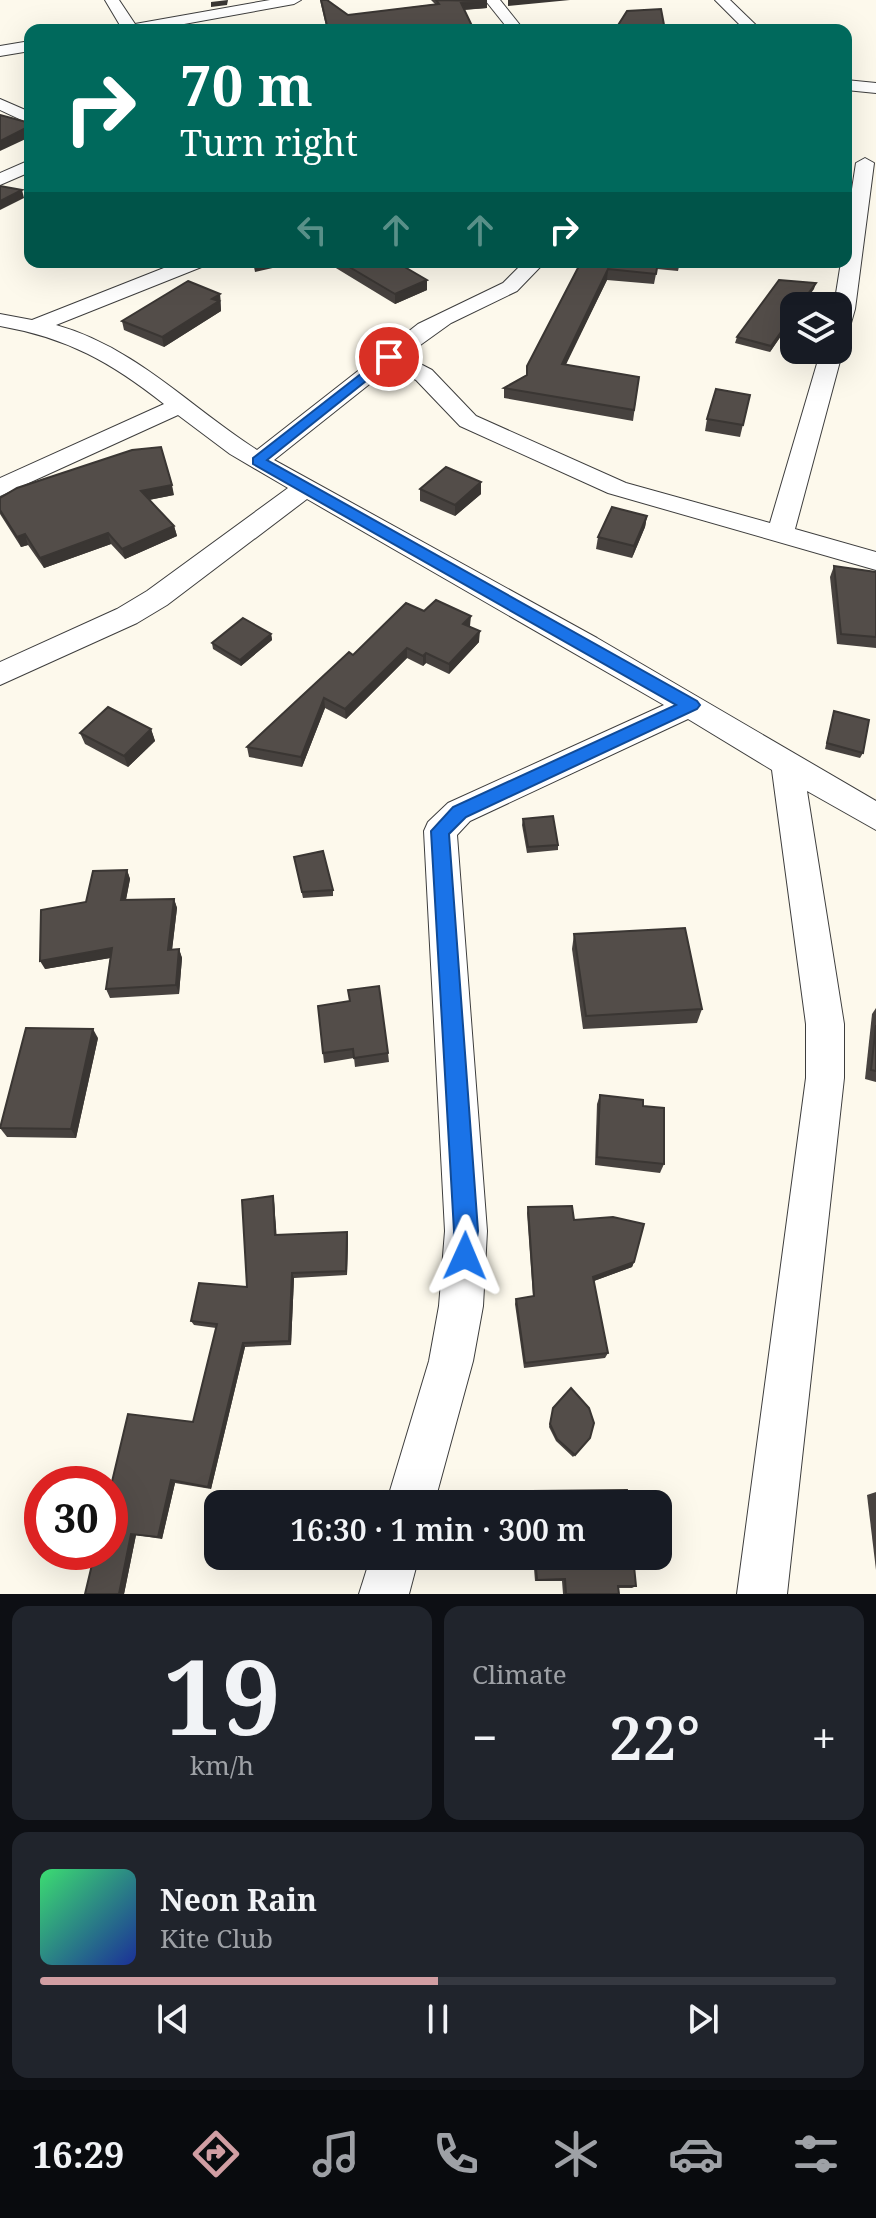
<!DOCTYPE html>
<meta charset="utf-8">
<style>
body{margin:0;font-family:"Noto Serif",serif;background:#20242c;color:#f1f3f6;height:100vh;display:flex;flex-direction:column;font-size:30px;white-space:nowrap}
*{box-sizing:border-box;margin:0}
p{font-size:26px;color:#9ea1a6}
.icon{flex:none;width:44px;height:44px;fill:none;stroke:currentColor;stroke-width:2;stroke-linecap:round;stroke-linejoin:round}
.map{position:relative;height:1594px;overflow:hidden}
.drawer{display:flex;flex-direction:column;gap:12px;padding:12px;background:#0d0f14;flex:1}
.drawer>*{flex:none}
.guide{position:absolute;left:24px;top:24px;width:828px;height:244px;border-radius:16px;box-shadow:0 8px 32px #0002;background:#00695c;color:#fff;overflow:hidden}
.buttons{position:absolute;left:780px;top:292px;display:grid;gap:16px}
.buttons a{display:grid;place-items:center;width:72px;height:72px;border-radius:16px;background:#171b24;box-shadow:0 8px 32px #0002;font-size:40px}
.speed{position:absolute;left:24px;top:1466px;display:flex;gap:16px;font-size:40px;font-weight:700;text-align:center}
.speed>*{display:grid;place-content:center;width:104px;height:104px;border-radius:50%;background:#171b24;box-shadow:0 8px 32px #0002;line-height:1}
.speed .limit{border:12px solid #d22;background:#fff;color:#111}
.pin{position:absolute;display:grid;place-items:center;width:68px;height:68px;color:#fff;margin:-34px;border:4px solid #fff;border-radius:50%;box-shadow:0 2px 8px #0007}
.me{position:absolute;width:88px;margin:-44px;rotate:1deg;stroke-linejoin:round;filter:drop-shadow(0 0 6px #0008)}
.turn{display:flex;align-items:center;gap:28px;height:168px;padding:0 24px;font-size:36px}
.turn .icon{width:104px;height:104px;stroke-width:2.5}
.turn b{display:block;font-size:56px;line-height:68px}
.lanes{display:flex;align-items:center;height:76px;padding:0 24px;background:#0003;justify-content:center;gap:40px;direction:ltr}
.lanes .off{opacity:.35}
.big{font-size:60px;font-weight:600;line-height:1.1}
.drawer .widget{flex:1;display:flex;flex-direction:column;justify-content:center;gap:12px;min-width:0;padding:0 28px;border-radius:16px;background:#20242c}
.drawer .dial{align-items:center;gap:0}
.dial b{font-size:104px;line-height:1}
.song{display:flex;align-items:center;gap:24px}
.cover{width:96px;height:96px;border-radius:12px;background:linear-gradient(135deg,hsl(140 70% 55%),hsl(230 70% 35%))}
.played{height:8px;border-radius:4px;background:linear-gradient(90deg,#d19ea3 50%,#363941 50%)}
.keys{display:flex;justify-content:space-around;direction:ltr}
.heat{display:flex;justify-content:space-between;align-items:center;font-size:44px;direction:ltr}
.drawer .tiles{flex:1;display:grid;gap:12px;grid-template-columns:1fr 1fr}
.widget:last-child{grid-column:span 2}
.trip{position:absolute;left:204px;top:1490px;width:468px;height:80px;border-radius:16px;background:#171b24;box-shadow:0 8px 32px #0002;font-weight:600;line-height:80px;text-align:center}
.dock{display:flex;height:128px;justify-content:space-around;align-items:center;background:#090b0e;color:#9ea1a6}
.dock .icon{width:56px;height:56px}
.dock .current{color:#d19ea3}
.dock b{font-size:36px;color:#f1f3f6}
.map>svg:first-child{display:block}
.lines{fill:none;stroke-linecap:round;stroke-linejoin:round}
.minor-casing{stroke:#3e3e3e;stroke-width:2}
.minor{fill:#fff;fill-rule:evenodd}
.wall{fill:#47423f}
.shaded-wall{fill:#3a3633}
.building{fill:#534d49;stroke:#3a3633;stroke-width:2}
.route{fill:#1a73e8;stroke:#114b97;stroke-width:2}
</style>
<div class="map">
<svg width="876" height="1594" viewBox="0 0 876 1594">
<rect width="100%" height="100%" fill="#fdf9ec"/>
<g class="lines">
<!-- minor casing -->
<g class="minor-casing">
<g id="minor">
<polygon points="105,0 119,0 135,24 270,0 301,0 294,4 151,30 119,30 121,27"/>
<polygon points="485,0 500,0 524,30 509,30"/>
<polygon points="715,0 730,0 761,30 745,30"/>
<polygon points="30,41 30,51 0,56 0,46"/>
<polygon points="846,80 876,83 876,93 846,90"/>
<polygon points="0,99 30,112 30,124 0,110"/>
<polygon points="865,158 874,163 855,309 849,330 838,336 838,306 834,306 841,262 846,262 846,228 856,163"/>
<polygon points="30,160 30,172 0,185 0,173"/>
<path d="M179 262H207L204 266 56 325C135 347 190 407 257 450L418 324 503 283 524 262H545L517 291 451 323 405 356 432 370 476 416 626 483 770 523 821 350H838V345L843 350 795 529 876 552V570L608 493 460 426 416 380 391 367 274 460 597 638 876 801V830L807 791 844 1024V1078L787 1594H737L806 1078V1024L772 770 688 719 470 821 457 835 487 1231 483 1306 473 1361 434 1504H386L429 1361 439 1306 445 1231 424 831 428 822 448 803 664 705 307 499 167 605 137 623 0 685V662L117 609 147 591 288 488 230 454 178 415 0 496V478L164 404C111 362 68 338 0 326V314L32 320Z"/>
<polygon points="371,1556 419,1556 409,1594 359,1594"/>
</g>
</g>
<!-- minor -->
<use href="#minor" class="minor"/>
</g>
<!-- wall -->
<g class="wall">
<polygon points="320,0 327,0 348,15 435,4 431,0 487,0 487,8 464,10 474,30 327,30"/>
<polygon points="326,262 398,262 397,263 427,290 395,304"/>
<polygon points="581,262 680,262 678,271 657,269 654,284 607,280 565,365 639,377 633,421 504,398 504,388 526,375"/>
<polygon points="814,289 794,306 794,317 770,352 735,343 737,337"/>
<polygon points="220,294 221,311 164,347 124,330 122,321"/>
<polygon points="750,395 740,437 705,431 707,419"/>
<polygon points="481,482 481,494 455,516 420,501 420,489"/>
<polygon points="174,495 149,500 174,526 177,536 125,559 111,544 44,568 28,545 21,547 0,514 0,498"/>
<polygon points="647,516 645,527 632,558 596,549 598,537"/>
<polygon points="834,566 876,572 876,648 837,644 830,577"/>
<polygon points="424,611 470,626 479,642 449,674 426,663 423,666 407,658 346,719 325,708 302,767 249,757 247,747"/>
<polygon points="271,634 272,640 241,666 213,649 212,643"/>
<polygon points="834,711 863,753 860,758 825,749"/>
<polygon points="151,729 155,741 128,767 85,744 80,733"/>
<polygon points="523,819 558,845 558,850 527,853 522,825"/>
<polygon points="294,857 333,890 333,896 303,898"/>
<polygon points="127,870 130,879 126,900 174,899 177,908 172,949 179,949 182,958 179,994 110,998 106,989 110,958 45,969 86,902"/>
<polygon points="574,934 702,1009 697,1023 583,1029 572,949"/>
<polygon points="318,1006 388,1053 389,1062 355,1067 354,1058 324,1063"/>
<polygon points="876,1008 876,1082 865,1079 872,1014"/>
<polygon points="98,1038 76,1138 7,1137 0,1128"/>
<polygon points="600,1095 643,1106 664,1164 660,1173 595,1165 597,1104"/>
<polygon points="274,1201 276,1235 347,1232 348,1237 347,1275 294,1278 291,1345 245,1347 211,1489 175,1483 162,1539 136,1535 124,1594 85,1594 193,1422 216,1328 194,1325 191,1321 247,1287"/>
<polygon points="528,1207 574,1220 634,1262 632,1267 594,1281 608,1353 605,1358 524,1368 515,1304 516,1299 533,1296 527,1213"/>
<polygon points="553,1408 590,1438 573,1457 556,1441 549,1427"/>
<polygon points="876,1492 876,1570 867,1495"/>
<polygon points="533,1556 633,1556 636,1586 632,1588 618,1588 619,1594 563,1594 562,1581 535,1581"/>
</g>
<!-- shaded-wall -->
<g class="shaded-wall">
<polygon points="228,0 227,5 211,7 211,2"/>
<polygon points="508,0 570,0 508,6"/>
<polygon points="487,1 487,8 460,10 461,3"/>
<polygon points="30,126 30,137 0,151 0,141"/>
<polygon points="22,190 24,198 0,210 0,201"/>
<polygon points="253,262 299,262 255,272"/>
<polygon points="608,269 607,280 561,375 562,364"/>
<polygon points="427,280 427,290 395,304 395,294"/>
<polygon points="816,283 814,289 802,306 799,306"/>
<polygon points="220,294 221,311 164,347 162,337"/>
<polygon points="794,314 794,317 770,352 771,346"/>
<polygon points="481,482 481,494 455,516 455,505"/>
<polygon points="172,485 174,495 143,501 141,491"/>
<polygon points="647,516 645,527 632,558 634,546"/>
<polygon points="174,526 177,536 125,559 122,549"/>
<polygon points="108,533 111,544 44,568 40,558"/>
<polygon points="25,534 28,545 21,547 17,537"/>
<polygon points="471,616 470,626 463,634 463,624"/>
<polygon points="480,631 479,642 449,674 449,664"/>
<polygon points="271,634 272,640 241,666 240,660"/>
<polygon points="407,648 407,658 346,719 345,709"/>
<polygon points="426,653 426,663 423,666 423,656"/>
<polygon points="324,698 325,708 302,767 301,757"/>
<polygon points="151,729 155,741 128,767 124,756"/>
<polygon points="127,870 130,879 124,909 121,900"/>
<polygon points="174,899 177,908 171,959 168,950"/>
<polygon points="112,948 116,957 45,969 40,961"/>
<polygon points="179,949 182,958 179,994 176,985"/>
<polygon points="93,1029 98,1038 76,1138 71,1129"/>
<polygon points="273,1196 274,1201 277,1240 275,1235"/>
<polygon points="347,1232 348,1237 347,1275 346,1271"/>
<polygon points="634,1262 632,1267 591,1282 593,1277"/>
<polygon points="292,1273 294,1278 291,1345 289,1341"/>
<polygon points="243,1343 245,1347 211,1489 208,1487"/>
<polygon points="171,1480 175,1483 162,1539 158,1537"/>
<polygon points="131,1534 136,1535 124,1594 119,1594"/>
</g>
<!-- building -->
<g class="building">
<polygon points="321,0 327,0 348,15 439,4 436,0 487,1 461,3 474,30 328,30"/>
<polygon points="661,9 665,30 615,30 627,11"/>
<polygon points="0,115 30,123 30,126 0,141"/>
<polygon points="0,186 22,190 0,201"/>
<polygon points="341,262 396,262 427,280 395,294"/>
<polygon points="581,262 658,262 656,274 608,269 562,364 639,377 634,410 504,388 527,375 527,366"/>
<polygon points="779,280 816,283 799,306 794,306 794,314 771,346 737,337"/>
<polygon points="188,281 220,294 212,299 219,301 162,337 122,321"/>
<polygon points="716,389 750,395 743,425 707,419"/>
<polygon points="161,447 172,485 141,491 174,526 122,549 108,533 40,558 25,534 17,537 0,510 0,498 17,488 132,450"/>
<polygon points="446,467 481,482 455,505 420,489"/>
<polygon points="612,507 647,516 634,546 598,537"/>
<polygon points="834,566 876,572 876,637 841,634"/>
<polygon points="436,600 471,616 463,624 480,631 449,664 426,653 423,656 407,648 345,709 324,698 301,757 247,747 349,652 353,655 406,603 424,611"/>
<polygon points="243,618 271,634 240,660 212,643"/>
<polygon points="108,707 151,729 124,756 80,733"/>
<polygon points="834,711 869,720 863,753 827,743"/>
<polygon points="553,816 558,845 528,847 523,819"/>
<polygon points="323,851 333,890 302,892 294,857"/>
<polygon points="127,870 121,900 174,899 168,950 179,949 176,985 106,989 112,948 40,961 41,910 86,902 93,871"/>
<polygon points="685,928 702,1009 586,1016 574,934"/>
<polygon points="379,986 388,1053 354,1058 353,1049 323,1053 318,1006 350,1001 348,990"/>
<polygon points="876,1025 876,1071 871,1070"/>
<polygon points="26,1028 93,1029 71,1129 0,1128"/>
<polygon points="600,1095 643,1100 643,1106 664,1108 664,1164 597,1157"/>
<polygon points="273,1196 275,1235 347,1232 346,1271 292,1273 289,1341 243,1343 208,1487 171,1480 158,1537 131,1534 119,1594 85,1594 95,1552 110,1552 110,1490 128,1414 193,1422 217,1324 191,1321 199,1283 247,1287 242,1200"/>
<polygon points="572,1206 574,1220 613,1217 644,1224 634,1262 593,1277 608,1353 525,1363 516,1299 534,1296 528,1207"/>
<polygon points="571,1388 589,1408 594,1423 590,1438 575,1455 557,1439 550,1424 553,1408"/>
<polygon points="627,1490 629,1504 533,1504 532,1491"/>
<polygon points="535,1556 633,1556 636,1586 618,1586 619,1594 566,1594 565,1579 537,1580"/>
</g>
<!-- route -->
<polygon class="route" points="385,355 396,357 267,460 697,701 700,705 697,709 466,817 449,834 478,1231 473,1264 465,1268 456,1264 453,1256 454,1231 431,831 453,807 676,705 253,464 253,458"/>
</svg>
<div class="buttons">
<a><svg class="icon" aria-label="layers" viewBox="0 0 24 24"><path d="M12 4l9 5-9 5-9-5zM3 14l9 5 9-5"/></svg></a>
</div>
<div class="speed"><div class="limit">30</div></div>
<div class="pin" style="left:389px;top:357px;background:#d93025"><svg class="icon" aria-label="arrive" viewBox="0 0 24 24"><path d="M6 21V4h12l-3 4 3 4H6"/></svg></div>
<svg class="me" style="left:465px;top:1256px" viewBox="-20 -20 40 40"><path d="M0-17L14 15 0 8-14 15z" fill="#1a73e8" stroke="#fff" stroke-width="4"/></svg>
<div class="trip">16:30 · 1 min · 300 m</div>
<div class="guide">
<div class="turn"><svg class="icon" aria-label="right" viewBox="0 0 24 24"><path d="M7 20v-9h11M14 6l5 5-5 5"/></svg><div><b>70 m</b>Turn right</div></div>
<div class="lanes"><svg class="icon off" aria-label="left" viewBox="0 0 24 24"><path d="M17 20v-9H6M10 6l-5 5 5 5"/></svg><svg class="icon off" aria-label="ahead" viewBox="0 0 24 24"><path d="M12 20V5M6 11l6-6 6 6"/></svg><svg class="icon off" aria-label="ahead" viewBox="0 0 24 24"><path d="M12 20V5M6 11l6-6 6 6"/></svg><svg class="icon" aria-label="right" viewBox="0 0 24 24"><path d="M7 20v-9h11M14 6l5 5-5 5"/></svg></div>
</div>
</div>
<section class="drawer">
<div class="tiles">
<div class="widget dial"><b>19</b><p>km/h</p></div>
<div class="widget"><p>Climate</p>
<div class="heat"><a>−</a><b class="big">22°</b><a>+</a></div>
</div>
<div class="widget">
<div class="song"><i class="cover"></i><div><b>Neon Rain</b><p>Kite Club</p></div></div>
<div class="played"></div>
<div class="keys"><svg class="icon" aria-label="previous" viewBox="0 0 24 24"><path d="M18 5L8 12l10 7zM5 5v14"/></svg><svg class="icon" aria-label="pause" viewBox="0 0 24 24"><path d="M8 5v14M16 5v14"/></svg><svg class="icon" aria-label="next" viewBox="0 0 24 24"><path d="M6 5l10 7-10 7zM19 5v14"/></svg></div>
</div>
</div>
</section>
<nav class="dock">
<b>16:29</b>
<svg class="icon current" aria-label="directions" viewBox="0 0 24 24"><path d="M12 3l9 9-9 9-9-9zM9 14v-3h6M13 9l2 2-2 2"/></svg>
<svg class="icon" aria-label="music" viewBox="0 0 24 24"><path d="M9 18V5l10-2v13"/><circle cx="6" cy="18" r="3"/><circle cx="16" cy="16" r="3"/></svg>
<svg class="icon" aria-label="phone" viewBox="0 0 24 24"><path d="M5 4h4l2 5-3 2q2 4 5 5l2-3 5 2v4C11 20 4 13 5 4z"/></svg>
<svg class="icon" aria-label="climate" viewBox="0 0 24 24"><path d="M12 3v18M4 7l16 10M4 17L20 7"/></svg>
<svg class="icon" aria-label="car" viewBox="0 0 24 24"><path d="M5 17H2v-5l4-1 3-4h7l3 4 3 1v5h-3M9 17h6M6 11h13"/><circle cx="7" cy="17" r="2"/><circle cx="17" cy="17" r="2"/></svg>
<svg class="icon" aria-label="filters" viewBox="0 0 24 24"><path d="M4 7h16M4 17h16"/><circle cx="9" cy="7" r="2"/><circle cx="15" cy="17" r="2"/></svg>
</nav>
